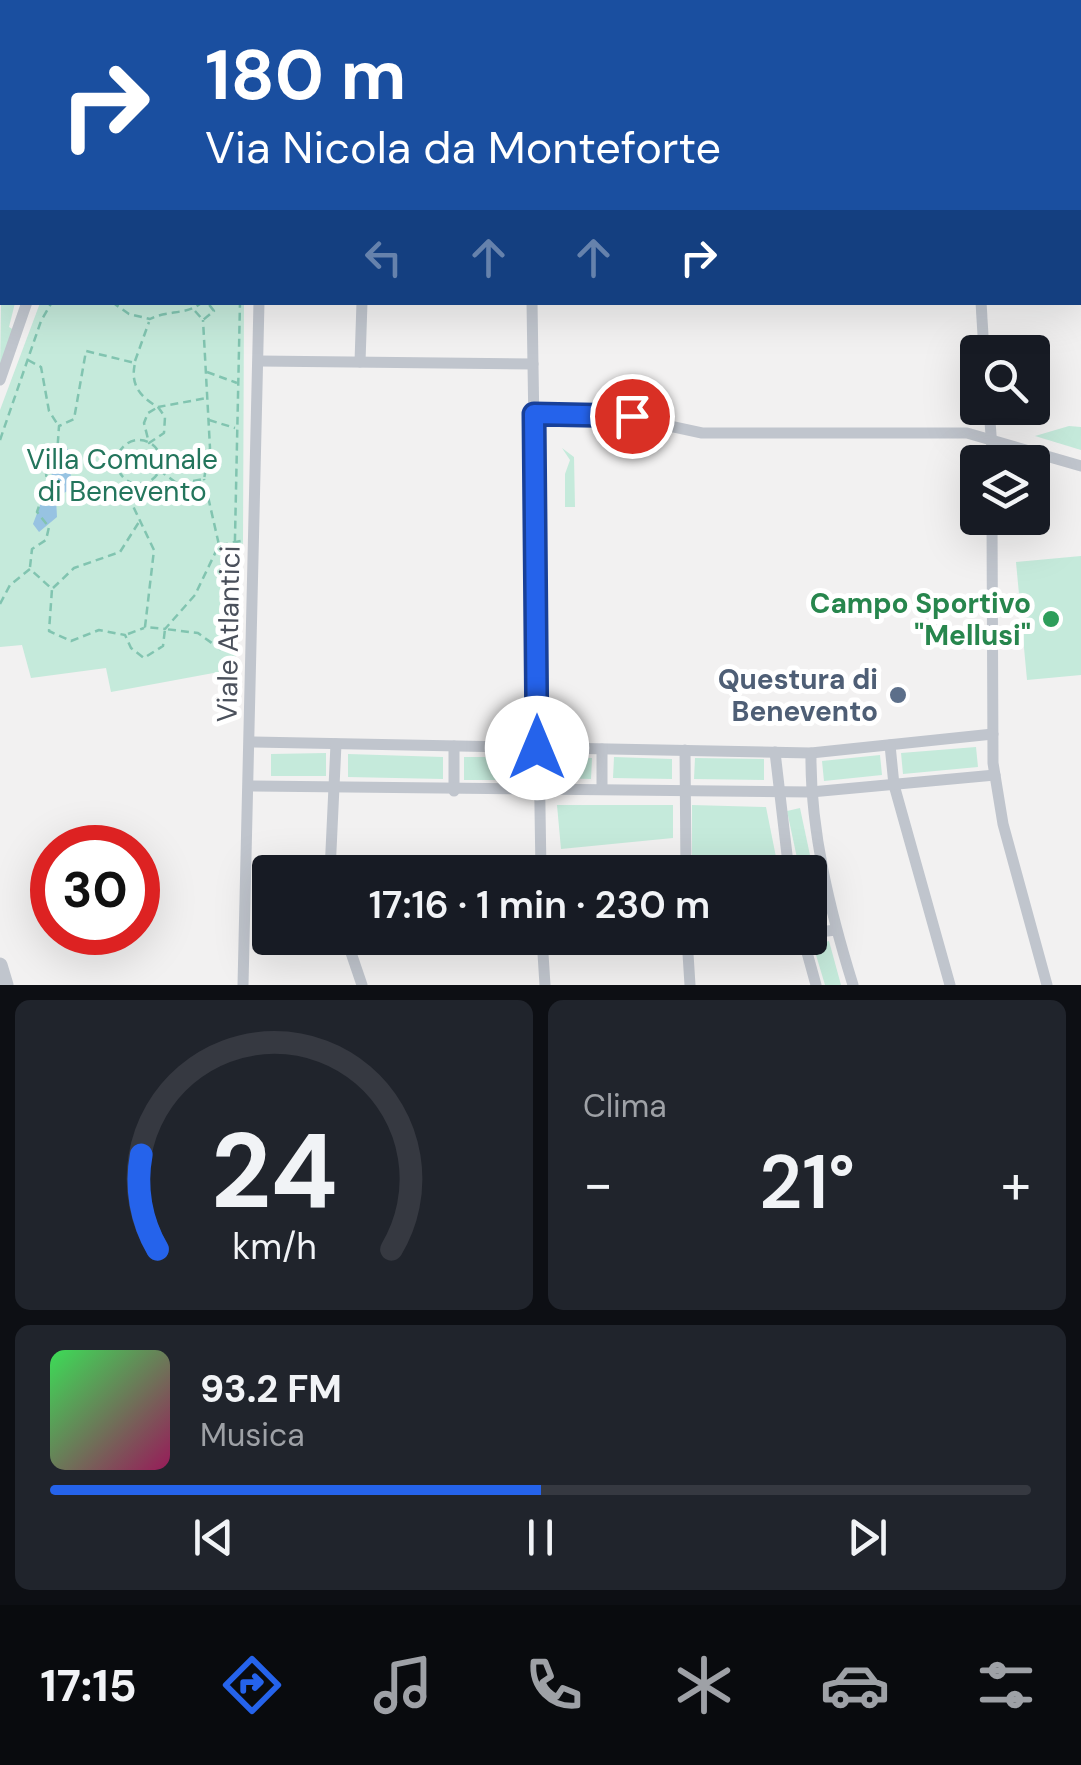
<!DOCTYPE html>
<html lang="it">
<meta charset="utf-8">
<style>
body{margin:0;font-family:"DM Sans",sans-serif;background:#20242c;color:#f1f3f6;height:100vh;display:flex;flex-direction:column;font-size:38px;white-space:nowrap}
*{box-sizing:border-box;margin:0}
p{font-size:32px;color:#9ea1a6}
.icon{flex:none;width:55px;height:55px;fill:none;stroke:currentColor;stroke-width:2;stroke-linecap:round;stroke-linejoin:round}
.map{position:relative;height:985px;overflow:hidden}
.panel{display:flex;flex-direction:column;gap:15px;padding:15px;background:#0d0f14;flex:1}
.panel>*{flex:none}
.top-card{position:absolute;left:0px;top:0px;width:1082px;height:305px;box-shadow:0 10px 40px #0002;background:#1a4fa0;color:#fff;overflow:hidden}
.controls{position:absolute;left:960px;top:335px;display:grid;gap:20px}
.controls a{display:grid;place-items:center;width:90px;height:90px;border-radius:10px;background:#171b24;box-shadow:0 10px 40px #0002;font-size:50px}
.speed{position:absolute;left:30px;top:825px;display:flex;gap:20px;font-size:50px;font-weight:700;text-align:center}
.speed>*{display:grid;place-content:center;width:130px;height:130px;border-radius:50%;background:#171b24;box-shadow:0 10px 40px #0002;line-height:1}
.speed .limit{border:15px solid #d22;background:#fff;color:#111}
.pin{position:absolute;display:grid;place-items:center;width:85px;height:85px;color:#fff;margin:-42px;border:5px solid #fff;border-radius:50%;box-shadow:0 2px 10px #0007}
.me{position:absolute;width:110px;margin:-55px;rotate:0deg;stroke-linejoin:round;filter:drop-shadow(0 0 8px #0008)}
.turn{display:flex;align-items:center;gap:35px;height:210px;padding:0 40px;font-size:45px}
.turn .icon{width:130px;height:130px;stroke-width:2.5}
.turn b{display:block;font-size:70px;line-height:85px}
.lanes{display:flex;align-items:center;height:95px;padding:0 40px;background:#0003;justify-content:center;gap:50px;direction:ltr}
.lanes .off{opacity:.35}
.big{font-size:75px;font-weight:600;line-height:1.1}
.panel .card{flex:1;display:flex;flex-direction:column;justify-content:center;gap:15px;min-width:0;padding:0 35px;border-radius:15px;background:#20242c}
.panel .dial{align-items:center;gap:0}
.dial svg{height:260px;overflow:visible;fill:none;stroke:#363941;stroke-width:7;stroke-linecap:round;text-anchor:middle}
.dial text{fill:#f1f3f6;stroke:none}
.song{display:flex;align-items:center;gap:30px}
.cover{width:120px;height:120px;border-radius:15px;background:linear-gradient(135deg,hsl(130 70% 55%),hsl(330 70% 35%))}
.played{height:10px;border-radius:5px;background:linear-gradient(90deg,#2563eb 50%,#363941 50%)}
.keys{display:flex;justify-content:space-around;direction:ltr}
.heat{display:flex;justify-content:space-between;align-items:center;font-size:55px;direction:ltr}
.panel .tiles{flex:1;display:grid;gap:15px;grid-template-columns:1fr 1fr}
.card:last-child{grid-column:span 2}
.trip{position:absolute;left:252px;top:855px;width:575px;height:100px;border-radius:10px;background:#171b24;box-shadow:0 10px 40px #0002;font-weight:600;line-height:100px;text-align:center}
.tabs{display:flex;height:160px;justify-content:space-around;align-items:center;background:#090b0e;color:#9ea1a6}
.tabs .icon{width:70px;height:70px}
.tabs .current{color:#2563eb}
.tabs b{font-size:45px;color:#f1f3f6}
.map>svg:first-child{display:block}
.green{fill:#c5eadb}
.water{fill:#97c3e2}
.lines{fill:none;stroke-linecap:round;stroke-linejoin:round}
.path{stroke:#81c4b0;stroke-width:2.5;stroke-dasharray:8 5;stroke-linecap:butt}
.service{stroke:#c0c5cd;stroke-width:6}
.pedestrian{stroke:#c0c5cd;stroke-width:9}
.minor{stroke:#c0c5cd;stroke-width:11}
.tertiary{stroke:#c0c5cd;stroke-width:15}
.route-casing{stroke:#184099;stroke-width:25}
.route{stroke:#2563eb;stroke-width:18}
.leisure-dot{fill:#2e9e5b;stroke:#fff;stroke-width:4}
.service-dot{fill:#5c6f8a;stroke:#fff;stroke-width:4}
.labels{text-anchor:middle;stroke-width:10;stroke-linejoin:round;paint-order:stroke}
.park-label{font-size:28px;fill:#23755c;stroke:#fff}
.leisure-label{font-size:28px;font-weight:bold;fill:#27864d;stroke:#fff;text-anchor:end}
.street-label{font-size:28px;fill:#4a505b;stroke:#fff}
.service-label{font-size:28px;font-weight:bold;fill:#4e5e75;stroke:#fff;text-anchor:end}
</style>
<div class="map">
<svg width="1081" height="985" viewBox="0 0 1081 985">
<rect width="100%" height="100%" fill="#f2f1f1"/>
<!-- green -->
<g class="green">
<polygon points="2,243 2,302 15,303 9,327 14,330 0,370"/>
<polygon points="40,303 244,303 243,541 235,669 111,692 106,668 31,678 22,645 0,647 0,410"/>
<polygon points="1069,426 1081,427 1081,450 1035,436"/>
<polygon points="562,448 574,457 575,507 565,507 565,474 570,460"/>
<polygon points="1081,556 1081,675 1027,680 1016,562"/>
<polygon points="976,747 978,767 903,774 901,753"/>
<polygon points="326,753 326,776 271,776 271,754"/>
<polygon points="348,754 443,757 443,779 348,777"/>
<polygon points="880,755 882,775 824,781 822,761"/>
<rect x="464" y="757" width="54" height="23"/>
<polygon points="556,757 592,758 591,779 556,778"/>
<polygon points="614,757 672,759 672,779 613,778"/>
<polygon points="695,758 764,759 764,780 694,779"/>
<polygon points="557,805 673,805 673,838 561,849"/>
<path d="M692 805 766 807 779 872C750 873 719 865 692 871Z"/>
<polygon points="800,808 825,926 812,928 810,872 800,872 787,811"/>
<polygon points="829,941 841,985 825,985 813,945"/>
</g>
<!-- water -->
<polygon class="water" points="62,447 68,449 72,488 56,498 57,517 39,532 33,524"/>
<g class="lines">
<!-- path -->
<g class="path">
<path d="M112 302 129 314 150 319C167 310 189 315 202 302"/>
<polyline points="195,311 203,320 214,311 207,302"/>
<polyline points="28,360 41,367 49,411 58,425"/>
<polyline points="135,361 149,322"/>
<polyline points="207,372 237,383"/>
<polygon points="158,407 165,417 164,433 149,443 144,423 148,413"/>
<polyline points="209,420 235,428"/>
<polyline points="0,440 41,321 52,302"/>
<circle cx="139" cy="462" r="22"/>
<polyline points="159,470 178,484 204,479 210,448 203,320"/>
<polyline points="130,482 132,504 154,550 145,627 165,629 195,595 219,545 204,479"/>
<polyline points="220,545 241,541"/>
<path d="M30 567 32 549 46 540 49 527 37 512 47 482 45 464 57 455 59 426 74 419 86 351 135 363C130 385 140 397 158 407L207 398"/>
<polyline points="53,588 74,568 120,552 139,522"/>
<polyline points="0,604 10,585 30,569 52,589 49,631 71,641 99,630 125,635 131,648 144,658 163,646 165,629 198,633 220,649 233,631 240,302"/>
<polyline points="128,634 144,628"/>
</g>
<!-- service -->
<g class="service">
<polyline points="129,0 129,2"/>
<polyline points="346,2 347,0"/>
</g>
<!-- pedestrian -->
<polyline class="pedestrian" points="237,0 237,2"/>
<!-- minor -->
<g class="minor">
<polyline points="23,0 24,2"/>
<polyline points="804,0 808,2"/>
<polyline points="942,0 949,2"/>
<polyline points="1076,0 1077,2"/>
<polyline points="418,2 420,0"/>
<polyline points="1080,140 1081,140"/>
<polyline points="532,302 541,872"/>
<polyline points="981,302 984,352"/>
<polyline points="260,361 533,364"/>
<polyline points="360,362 362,302"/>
<polyline points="0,380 27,302"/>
<polyline points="989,408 993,462"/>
<polyline points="534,414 609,413 702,433 967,433 1081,466"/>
<polyline points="992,518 993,763 1003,824 1047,985"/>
<polyline points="251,742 811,753 993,734"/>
<polyline points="890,745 894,785 950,985"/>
<polyline points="454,746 454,791"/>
<polyline points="685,750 686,872"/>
<polyline points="775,752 789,872"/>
<path d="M811 753C810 830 830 911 853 985"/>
<polyline points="249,786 811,792 995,775"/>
<polyline points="602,789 602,749"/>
<polyline points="330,872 336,744"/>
<polyline points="810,933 836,930"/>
<polyline points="346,938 362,985"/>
<polyline points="542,938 545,985"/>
<polyline points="687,938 690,985"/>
<polyline points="803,938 816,985"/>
<polyline points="243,985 259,302"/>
</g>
<!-- tertiary -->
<polyline class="tertiary" points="0,965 6,985"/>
</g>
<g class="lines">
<!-- route casing -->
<g class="route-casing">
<polyline id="route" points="537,748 534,414 632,416"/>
</g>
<!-- route -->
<use href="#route" class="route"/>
</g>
<!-- markers -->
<circle class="leisure-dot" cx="1051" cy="619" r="10"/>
<circle class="service-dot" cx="898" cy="695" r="10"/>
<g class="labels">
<!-- park labels -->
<g class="park-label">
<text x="122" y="469">Villa Comunale<tspan x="122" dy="32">di Benevento</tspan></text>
</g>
<!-- leisure labels -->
<g class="leisure-label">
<text x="1031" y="613">Campo Sportivo<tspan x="1031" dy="32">"Mellusi"</tspan></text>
</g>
<!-- street labels -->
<g class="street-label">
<text transform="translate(228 634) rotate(-89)" y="10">Viale Atlantici</text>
</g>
<!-- service labels -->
<g class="service-label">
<text x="878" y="689">Questura di<tspan x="878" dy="32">Benevento</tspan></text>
</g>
</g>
</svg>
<div class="controls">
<a><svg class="icon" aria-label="search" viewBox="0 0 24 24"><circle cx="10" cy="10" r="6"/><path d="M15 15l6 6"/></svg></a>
<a><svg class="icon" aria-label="layers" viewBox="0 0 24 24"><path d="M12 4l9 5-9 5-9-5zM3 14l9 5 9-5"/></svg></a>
</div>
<div class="speed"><div class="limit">30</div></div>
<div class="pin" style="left:632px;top:416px;background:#d93025"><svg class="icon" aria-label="arrive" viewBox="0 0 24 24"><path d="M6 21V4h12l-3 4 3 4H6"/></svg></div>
<svg class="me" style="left:537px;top:748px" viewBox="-20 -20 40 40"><circle r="19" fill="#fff"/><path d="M0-13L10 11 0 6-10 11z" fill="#2563eb"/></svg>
<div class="trip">17:16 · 1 min · 230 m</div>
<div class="top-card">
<div class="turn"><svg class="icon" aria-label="right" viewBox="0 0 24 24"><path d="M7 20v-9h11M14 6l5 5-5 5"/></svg><div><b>180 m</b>Via Nicola da Monteforte</div></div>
<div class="lanes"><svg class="icon off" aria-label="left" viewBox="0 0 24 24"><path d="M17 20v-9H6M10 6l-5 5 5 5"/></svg><svg class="icon off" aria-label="ahead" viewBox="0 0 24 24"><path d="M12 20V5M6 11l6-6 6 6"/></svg><svg class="icon off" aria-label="ahead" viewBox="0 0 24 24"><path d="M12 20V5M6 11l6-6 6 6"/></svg><svg class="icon" aria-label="right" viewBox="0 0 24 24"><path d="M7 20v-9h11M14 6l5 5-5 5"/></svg></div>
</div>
</div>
<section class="panel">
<div class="tiles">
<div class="card dial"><svg viewBox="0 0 100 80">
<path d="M14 69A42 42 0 1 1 86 69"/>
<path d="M14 69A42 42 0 0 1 9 40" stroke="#2563eb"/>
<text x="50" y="56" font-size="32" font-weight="700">24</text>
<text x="50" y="72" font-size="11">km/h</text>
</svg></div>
<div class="card"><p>Clima</p>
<div class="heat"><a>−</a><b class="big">21°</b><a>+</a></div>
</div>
<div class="card">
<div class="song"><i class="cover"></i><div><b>93.2 FM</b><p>Musica</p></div></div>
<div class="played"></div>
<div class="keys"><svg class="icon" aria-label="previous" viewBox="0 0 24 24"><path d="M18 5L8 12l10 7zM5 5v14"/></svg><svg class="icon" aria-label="pause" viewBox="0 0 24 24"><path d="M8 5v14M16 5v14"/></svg><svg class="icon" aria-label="next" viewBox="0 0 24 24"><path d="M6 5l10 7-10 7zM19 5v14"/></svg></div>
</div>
</div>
</section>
<nav class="tabs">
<b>17:15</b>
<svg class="icon current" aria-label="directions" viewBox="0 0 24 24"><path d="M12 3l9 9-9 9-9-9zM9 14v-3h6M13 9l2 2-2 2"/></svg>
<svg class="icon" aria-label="music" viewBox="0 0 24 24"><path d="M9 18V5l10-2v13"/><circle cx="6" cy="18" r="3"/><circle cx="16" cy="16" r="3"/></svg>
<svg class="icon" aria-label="phone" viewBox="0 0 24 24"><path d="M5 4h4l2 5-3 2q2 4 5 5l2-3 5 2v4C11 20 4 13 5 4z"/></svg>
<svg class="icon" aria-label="climate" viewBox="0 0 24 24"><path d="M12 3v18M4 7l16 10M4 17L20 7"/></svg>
<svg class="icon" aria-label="car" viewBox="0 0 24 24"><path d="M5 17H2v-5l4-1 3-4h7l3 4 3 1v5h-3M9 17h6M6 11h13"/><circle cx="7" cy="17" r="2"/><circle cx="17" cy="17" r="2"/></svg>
<svg class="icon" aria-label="filters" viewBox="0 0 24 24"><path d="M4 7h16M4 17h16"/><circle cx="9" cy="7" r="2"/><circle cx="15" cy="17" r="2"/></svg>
</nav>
